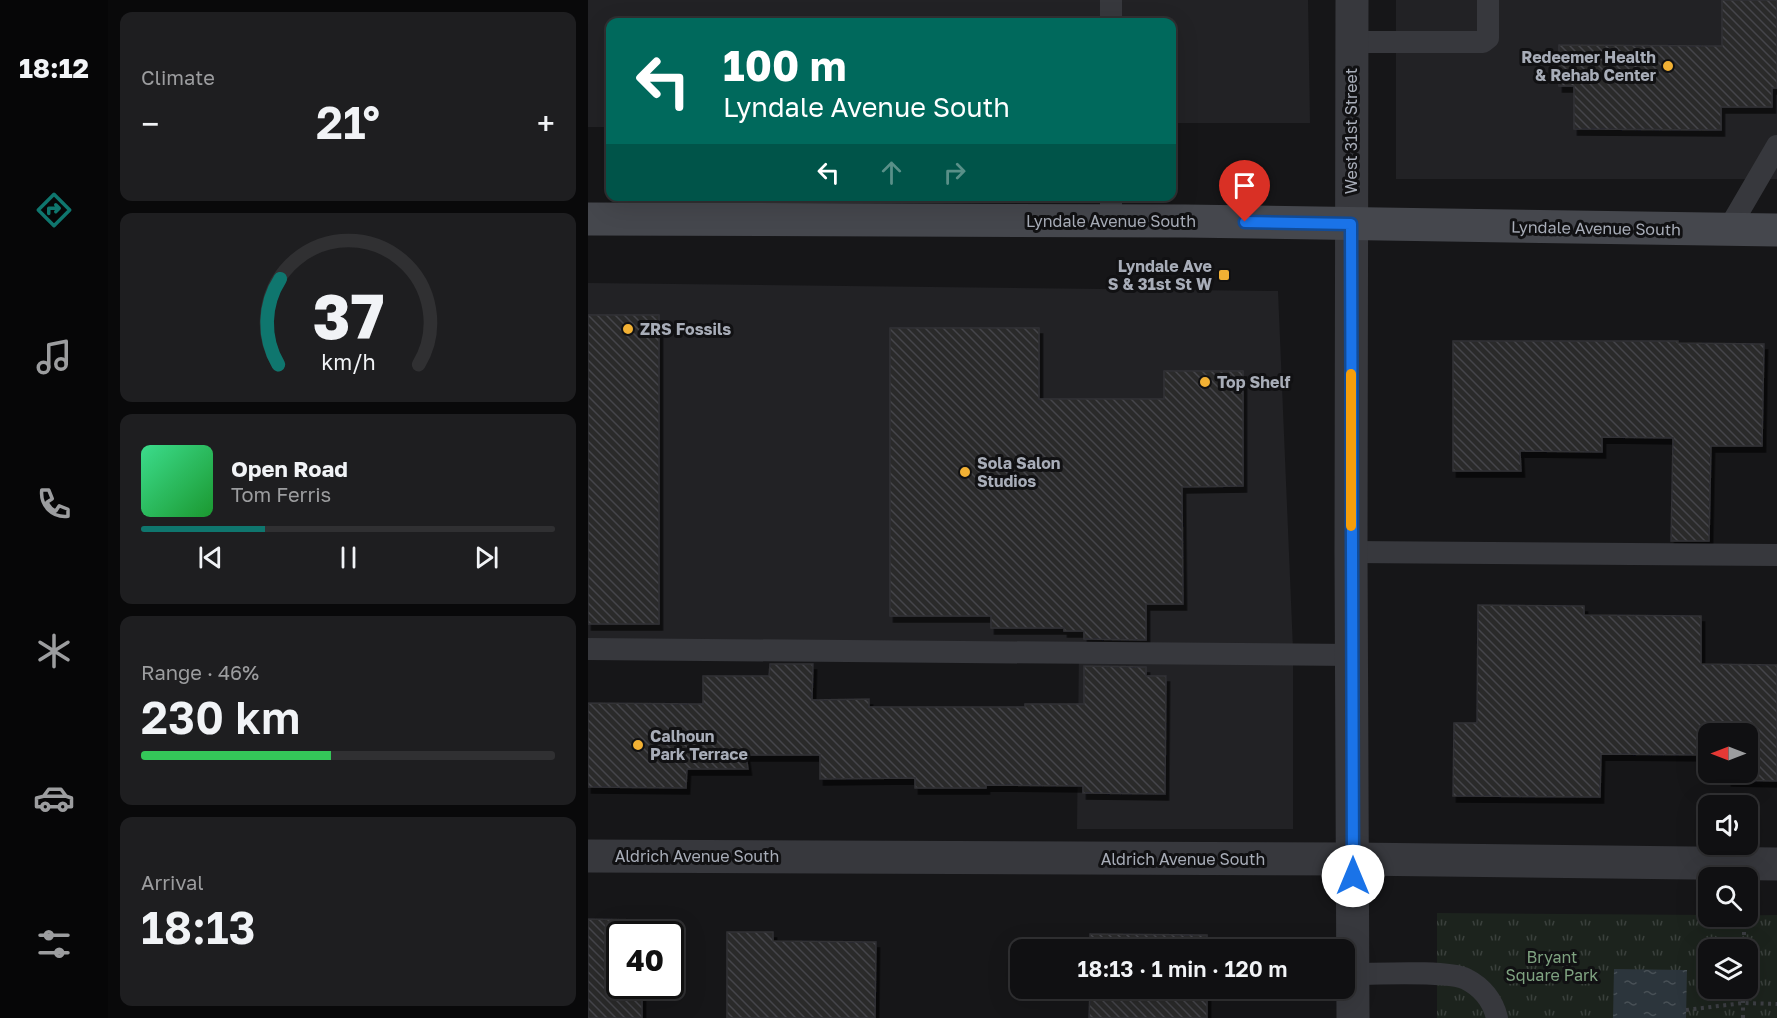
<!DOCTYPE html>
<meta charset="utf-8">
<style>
body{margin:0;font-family:"Golos Text",sans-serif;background:#1e1e20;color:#f1f3f6;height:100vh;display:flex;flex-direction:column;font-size:22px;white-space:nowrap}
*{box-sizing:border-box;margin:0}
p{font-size:20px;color:#9c9d9f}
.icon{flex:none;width:33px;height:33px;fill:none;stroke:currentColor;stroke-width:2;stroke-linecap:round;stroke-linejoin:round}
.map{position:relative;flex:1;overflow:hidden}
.panel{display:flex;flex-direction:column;gap:12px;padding:12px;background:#09090a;width:480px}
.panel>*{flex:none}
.banner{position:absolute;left:18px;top:18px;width:570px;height:183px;border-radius:12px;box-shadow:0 6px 24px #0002,0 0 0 2px #303032;background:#00695c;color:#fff;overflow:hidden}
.needle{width:39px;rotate:270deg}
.buttons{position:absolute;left:1110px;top:723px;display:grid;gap:12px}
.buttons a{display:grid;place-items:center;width:60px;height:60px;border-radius:12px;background:#101012;box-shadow:0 6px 24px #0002,0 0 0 2px #303032;font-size:30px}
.speed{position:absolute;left:18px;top:921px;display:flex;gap:12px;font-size:30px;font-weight:700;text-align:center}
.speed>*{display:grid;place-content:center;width:78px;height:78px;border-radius:50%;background:#101012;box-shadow:0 6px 24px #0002,0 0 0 2px #303032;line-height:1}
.speed .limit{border:3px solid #111;border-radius:9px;background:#fff;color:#111}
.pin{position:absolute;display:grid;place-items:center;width:51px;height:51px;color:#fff;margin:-62px -26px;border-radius:50% 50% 50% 0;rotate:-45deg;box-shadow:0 0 6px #0007}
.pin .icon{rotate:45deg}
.me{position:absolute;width:66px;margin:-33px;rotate:0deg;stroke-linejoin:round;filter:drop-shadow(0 0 4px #0008)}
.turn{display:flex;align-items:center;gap:21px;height:126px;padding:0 18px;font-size:27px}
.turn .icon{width:78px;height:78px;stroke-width:2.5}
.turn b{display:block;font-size:42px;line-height:51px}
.lanes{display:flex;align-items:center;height:57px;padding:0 18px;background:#0003;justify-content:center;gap:30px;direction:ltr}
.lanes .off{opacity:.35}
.big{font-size:45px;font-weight:600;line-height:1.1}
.panel .widget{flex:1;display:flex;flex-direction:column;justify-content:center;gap:9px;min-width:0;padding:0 21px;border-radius:12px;background:#1e1e20}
.panel .dial{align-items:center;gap:0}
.dial svg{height:156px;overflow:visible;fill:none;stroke:#303032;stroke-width:7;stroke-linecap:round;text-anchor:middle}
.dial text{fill:#f1f3f6;stroke:none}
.song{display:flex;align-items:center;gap:18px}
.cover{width:72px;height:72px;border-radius:9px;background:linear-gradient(135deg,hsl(150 70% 55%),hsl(130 70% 35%))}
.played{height:6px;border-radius:3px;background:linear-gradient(90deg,#0f766e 30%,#303032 30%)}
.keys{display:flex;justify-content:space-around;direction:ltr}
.heat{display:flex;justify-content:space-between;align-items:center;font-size:33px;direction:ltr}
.charge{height:9px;border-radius:4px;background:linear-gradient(90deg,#34c759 46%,#303032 0)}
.trip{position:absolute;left:422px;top:939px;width:345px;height:60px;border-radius:12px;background:#101012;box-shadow:0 6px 24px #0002,0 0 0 2px #303032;font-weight:600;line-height:60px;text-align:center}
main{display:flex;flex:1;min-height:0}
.tab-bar{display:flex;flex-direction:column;width:108px;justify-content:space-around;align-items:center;background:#060607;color:#9c9d9f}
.tab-bar .icon{width:42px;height:42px}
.tab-bar .active{color:#0f766e}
.tab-bar b{font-size:27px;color:#f1f3f6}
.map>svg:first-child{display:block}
.built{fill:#222225}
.park{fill:url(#park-tufts);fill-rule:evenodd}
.water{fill:url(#water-ripples)}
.building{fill:url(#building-back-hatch);stroke:#303034;stroke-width:1.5;filter:url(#shadow)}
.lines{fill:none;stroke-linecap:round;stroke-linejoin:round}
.path{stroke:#3d3f44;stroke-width:4;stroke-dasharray:3 4.5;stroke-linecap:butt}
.service{stroke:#37383d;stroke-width:22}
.minor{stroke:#37383d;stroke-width:33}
.tertiary{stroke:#37383d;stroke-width:33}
.secondary{stroke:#45474d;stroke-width:33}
.route-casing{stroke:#114b97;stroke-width:15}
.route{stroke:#1a73e8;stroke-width:10}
.slow{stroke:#f59e0b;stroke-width:10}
.poi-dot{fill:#f2b134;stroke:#111113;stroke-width:2}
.labels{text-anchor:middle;stroke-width:6;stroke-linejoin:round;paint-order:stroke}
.poi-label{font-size:16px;font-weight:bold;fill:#a8adb8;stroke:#111113;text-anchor:start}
.street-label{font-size:16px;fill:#a8adb8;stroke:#111113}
.park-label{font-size:16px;fill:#7fa381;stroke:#111113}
</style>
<main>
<nav class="tab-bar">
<b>18:12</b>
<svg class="icon active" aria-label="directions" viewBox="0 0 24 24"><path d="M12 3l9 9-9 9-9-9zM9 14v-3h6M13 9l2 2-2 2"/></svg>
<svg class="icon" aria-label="music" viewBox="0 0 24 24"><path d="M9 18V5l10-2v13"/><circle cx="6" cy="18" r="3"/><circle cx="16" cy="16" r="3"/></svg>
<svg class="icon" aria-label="phone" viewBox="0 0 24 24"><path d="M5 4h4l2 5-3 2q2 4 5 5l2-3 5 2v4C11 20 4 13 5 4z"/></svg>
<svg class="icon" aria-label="climate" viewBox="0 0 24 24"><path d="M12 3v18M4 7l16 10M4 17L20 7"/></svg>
<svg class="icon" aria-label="car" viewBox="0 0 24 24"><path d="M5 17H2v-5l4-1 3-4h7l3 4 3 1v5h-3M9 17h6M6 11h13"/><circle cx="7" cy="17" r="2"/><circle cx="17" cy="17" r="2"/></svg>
<svg class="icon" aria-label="filters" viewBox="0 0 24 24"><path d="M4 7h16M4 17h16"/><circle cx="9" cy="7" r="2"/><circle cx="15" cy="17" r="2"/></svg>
</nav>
<section class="panel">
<div class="widget"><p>Climate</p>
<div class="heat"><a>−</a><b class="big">21°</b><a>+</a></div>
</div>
<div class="widget dial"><svg viewBox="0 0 100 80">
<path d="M14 69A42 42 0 1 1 86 69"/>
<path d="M14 69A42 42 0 0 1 15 25" stroke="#0f766e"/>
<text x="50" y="56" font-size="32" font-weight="700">37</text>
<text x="50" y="72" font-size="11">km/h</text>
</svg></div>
<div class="widget">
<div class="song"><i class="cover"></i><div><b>Open Road</b><p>Tom Ferris</p></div></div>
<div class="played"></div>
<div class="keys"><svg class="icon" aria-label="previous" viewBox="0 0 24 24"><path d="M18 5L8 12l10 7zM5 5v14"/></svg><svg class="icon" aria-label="pause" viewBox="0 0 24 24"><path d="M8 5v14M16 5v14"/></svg><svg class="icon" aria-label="next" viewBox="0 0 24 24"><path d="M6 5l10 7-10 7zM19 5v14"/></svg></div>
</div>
<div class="widget"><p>Range · 46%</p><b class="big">230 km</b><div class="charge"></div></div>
<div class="widget"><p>Arrival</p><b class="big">18:13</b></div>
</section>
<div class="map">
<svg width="1189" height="1018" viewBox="0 0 1189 1018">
<defs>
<pattern id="park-tufts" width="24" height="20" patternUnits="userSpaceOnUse" patternTransform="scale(1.5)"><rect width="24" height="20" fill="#1c231d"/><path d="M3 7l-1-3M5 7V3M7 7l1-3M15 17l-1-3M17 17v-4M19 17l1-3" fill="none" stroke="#3a403c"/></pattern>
<pattern id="water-ripples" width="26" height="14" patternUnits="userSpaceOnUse" patternTransform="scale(1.5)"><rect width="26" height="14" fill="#2c353c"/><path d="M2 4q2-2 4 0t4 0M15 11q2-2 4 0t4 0" fill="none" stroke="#485056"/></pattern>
<pattern id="building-back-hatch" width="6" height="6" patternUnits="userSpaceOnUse" patternTransform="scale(1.5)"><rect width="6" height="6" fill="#29292c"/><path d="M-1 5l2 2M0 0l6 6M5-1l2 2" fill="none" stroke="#454548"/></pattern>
<filter id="shadow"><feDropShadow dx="3.5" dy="6" stdDeviation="0" flood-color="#0009"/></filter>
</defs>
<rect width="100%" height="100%" fill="#161618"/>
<!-- built -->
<g class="built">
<polygon points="0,0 720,0 722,123 584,123 584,22 22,22 22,127 0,127"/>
<rect x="808" y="0" width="381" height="179"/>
<polygon points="0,283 690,291 705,649 705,829 489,829 491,647 0,642"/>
</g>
<!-- park -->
<path class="park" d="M849 913 1120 915V916L1189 915V1018H849ZM1120 950H1160V988H1120Z"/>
<!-- water -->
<polygon class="water" points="1026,969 1099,970 1098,1018 1025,1018"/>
<!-- building -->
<g class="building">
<polygon points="1134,0 1189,0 1189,88 1184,88 1184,107 1133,107 1133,130 986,129 986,86 971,86 971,45 1134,46"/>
<rect x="0" y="315" width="71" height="309"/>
<polygon points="302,328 451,328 451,399 576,399 576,371 655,371 655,486 594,487 595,604 558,604 558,640 496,639 496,631 476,631 476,628 403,628 403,616 302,616"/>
<polygon points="865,341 1090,341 1090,343 1176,344 1174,446 1123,446 1121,541 1083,541 1085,438 1014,437 1014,452 932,451 933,471 865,471"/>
<polygon points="890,605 996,606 996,615 1113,616 1113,664 1189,665 1189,781 1140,780 1140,772 1160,772 1160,734 1120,734 1120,755 1013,754 1012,797 865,796 866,723 889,723"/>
<polygon points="182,664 225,664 224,700 281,699 281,707 437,707 437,704 496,704 496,666 558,667 558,676 578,676 577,794 495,793 495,786 398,785 398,788 327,788 327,778 232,779 232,755 158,755 160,769 99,769 98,788 0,787 0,703 115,704 115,676 181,676"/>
<polygon points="0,919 55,920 54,934 32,934 32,986 54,986 54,1018 0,1018"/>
<polygon points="139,932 185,932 185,941 288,942 287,1018 139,1018"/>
<polygon points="502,934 619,935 619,950 502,950"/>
<polygon points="502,988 619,988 619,1018 501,1018"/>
</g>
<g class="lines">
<!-- path -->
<g class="path">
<polyline points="1156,950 1156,916"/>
<polyline points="1098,1010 1155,1003 1189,1004"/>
<polyline points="1155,1018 1155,988"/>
</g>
<!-- service -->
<g class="service">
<polyline points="523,0 523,22"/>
<polyline points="764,42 895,42 900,38 900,0"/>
<polyline points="523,221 523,196"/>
<polyline points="1140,230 1189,146"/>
<polyline points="763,552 1189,555"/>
<polyline points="0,649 764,655"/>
<path d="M765 974C788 974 860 970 878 979 894 987 905 1001 909 1018"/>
</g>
<!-- minor -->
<polyline class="minor" points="0,856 765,859 1189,864"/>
<!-- tertiary -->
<polyline class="tertiary" points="764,0 763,552 765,1018"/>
<!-- secondary -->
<polyline class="secondary" points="0,219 597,221 1189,230"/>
</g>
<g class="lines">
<!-- route casing -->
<g class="route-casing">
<polyline id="route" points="657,222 763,224 765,876"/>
</g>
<!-- route -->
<use href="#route" class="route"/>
<!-- slow -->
<polyline class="slow" points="763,374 763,526"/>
</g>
<!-- markers -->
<g class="poi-dot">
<circle cx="1080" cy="66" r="6"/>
<rect x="630" y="269" width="12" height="12" rx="3"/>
<circle cx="40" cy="329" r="6"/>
<circle cx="617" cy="382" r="6"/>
<circle cx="377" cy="472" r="6"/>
<circle cx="50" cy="745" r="6"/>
</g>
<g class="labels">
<!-- poi labels -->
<g class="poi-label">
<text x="1068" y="63" text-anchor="end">Redeemer Health<tspan x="1068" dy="18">&amp; Rehab Center</tspan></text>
<text x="624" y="272" text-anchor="end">Lyndale Ave<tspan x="624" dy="18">S &amp; 31st St W</tspan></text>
<text x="52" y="335">ZRS Fossils</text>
<text x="629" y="388">Top Shelf</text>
<text x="389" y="469">Sola Salon<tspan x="389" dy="18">Studios</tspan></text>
<text x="62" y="742">Calhoun<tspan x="62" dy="18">Park Terrace</tspan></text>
</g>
<!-- street labels -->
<g class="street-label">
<text transform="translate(763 131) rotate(-90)" y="6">West 31st Street</text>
<text x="523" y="227">Lyndale Avenue South</text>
<text transform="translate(1008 228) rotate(1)" y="6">Lyndale Avenue South</text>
<text x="109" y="862">Aldrich Avenue South</text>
<text x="595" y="865">Aldrich Avenue South</text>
</g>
<!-- park labels -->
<g class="park-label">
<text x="964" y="963">Bryant<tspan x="964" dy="18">Square Park</tspan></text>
</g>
</g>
</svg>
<div class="buttons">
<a><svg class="needle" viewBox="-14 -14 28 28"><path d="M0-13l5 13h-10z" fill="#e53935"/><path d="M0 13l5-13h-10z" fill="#9c9d9f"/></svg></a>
<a><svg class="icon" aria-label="sound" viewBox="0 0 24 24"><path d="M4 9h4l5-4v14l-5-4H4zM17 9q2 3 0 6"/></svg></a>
<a><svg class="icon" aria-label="search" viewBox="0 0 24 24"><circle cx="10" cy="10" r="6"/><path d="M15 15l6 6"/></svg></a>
<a><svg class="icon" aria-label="layers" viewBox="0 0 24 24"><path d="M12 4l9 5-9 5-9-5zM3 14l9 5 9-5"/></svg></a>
</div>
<div class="speed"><div class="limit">40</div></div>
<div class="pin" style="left:657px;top:222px;background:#d93025"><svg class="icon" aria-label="arrive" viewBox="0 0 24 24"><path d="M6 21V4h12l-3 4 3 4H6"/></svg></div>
<svg class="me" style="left:765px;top:876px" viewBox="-20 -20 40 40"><circle r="19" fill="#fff"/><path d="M0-13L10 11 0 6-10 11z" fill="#1a73e8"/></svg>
<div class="trip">18:13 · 1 min · 120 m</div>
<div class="banner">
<div class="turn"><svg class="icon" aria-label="left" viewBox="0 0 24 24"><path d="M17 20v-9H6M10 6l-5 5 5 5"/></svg><div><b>100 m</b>Lyndale Avenue South</div></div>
<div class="lanes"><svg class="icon" aria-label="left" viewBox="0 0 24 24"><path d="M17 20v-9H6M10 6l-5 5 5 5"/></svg><svg class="icon off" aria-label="ahead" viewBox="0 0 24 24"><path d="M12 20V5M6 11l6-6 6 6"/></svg><svg class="icon off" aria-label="right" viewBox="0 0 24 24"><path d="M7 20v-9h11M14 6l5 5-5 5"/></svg></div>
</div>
</div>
</main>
